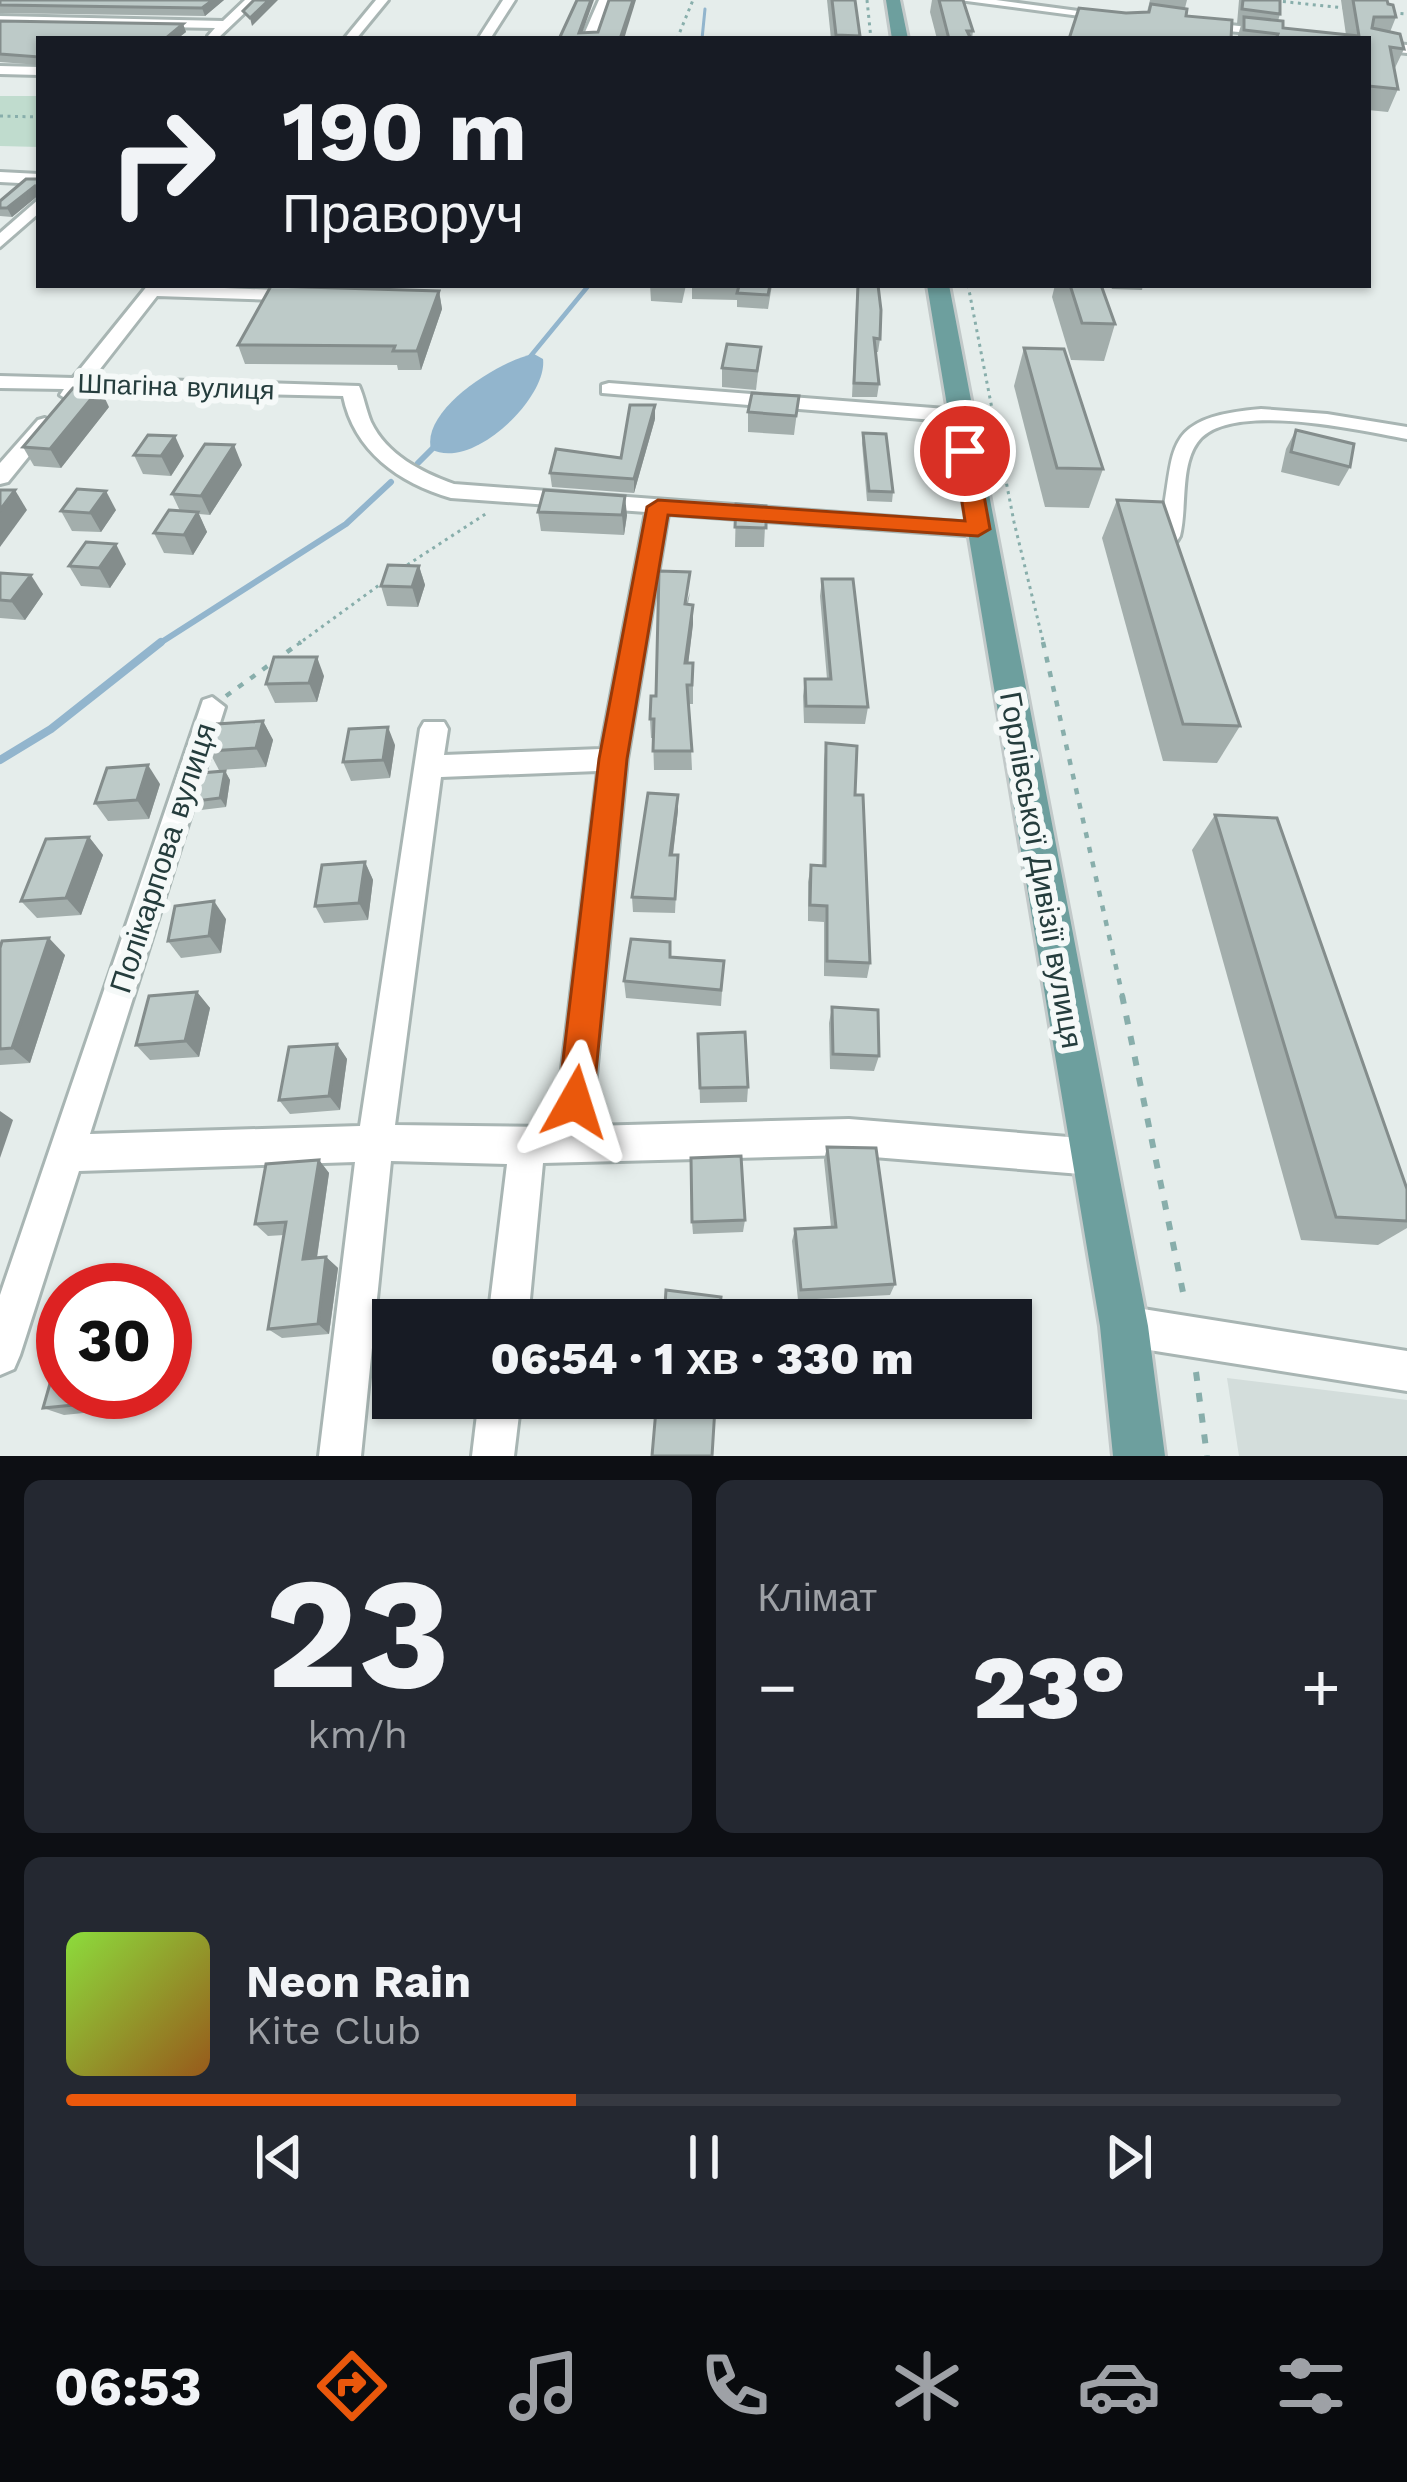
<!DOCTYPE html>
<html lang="uk">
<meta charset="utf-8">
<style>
body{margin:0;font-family:"Work Sans",sans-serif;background:#242831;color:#f1f3f6;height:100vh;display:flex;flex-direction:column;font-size:45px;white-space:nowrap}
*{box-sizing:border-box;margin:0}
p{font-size:39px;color:#9ea1a6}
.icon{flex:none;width:66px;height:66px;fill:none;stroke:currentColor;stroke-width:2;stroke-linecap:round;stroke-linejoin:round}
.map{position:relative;height:1456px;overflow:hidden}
.panel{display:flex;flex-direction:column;gap:24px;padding:24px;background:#0d0f14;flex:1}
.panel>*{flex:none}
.guide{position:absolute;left:36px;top:36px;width:1335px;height:252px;border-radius:0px;box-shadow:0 3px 9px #0004;background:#171b24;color:#f1f3f6;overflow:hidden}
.speed{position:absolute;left:36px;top:1263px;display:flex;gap:24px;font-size:60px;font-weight:700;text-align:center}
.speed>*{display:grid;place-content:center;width:156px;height:156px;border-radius:50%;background:#171b24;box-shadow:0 3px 9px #0004;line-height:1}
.speed .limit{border:18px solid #d22;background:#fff;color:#111}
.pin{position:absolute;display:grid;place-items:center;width:102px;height:102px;color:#fff;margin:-51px;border:6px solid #fff;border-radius:50%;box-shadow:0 3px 12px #0007}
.me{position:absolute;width:132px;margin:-66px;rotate:6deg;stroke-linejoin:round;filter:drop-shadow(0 0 9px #0008)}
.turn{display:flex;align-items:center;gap:42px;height:252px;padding:0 48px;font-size:54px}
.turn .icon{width:156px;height:156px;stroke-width:2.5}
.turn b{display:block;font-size:84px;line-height:102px}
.big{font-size:90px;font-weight:800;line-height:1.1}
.panel .card{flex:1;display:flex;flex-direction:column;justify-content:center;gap:18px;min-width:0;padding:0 42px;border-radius:18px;background:#242831}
.panel .dial{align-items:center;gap:0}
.dial b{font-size:156px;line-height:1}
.song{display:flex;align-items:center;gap:36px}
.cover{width:144px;height:144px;border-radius:18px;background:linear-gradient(135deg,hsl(90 70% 55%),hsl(30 70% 35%))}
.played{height:12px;border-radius:6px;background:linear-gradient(90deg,#ea580c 40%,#363941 40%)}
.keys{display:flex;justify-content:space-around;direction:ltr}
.heat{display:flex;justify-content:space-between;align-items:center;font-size:66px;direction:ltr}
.panel .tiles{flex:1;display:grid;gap:24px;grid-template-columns:1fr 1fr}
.card:last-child{grid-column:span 2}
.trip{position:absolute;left:372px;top:1299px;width:660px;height:120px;border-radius:0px;background:#171b24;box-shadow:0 3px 9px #0004;font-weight:800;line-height:120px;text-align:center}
.tabs{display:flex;height:192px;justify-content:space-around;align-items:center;background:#090b0e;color:#9ea1a6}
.tabs .icon{width:84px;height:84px}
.tabs .current{color:#ea580c}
.tabs b{font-size:54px;color:#f1f3f6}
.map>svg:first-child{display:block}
.built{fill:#d3dddb}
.green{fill:#c0dcce}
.water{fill:#92b5cd}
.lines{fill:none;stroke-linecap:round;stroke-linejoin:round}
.stream-far3{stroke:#92b5cd;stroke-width:3}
.stream-far2{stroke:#92b5cd;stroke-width:4.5}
.stream-far1{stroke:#92b5cd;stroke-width:6}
.stream{stroke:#92b5cd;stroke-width:8}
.minor-casing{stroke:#a8b5b3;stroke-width:6}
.major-casing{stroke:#c2c9c9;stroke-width:6}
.path-far2{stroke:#88aeab;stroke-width:3;stroke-dasharray:3 4.5;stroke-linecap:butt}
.path-far1{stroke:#88aeab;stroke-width:4.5;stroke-dasharray:6 9;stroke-linecap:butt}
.path{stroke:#88aeab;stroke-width:6;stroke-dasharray:9 12;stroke-linecap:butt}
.minor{fill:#fff;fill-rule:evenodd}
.major{fill:#6d9f9e;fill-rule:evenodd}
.wall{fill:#a3aeac}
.shaded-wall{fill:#848d8c}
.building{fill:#bdcac8;stroke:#848d8c;stroke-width:3}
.route{fill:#ea580c;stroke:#983908;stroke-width:3}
.labels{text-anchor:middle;stroke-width:12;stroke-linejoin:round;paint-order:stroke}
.far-street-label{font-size:27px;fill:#253d3d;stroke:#f5f9f8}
.street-label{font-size:30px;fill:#253d3d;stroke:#f5f9f8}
</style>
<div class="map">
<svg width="1407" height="1456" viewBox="0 0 1407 1456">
<rect width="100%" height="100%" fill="#e5edeb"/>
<!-- built -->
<polygon class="built" points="1227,1378 1407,1400 1407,1456 1239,1456"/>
<!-- green -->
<polygon class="green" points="0,96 39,96 39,147 0,146"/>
<!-- water -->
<path class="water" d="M534 354 543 359C548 398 471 472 431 449 421 410 500 360 534 354Z"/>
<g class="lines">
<!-- stream-far3 -->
<polyline class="stream-far3" points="702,39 705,9"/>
<!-- stream-far2 -->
<polyline class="stream-far2" points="529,358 589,285"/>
<!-- stream-far1 -->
<g class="stream-far1">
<polyline points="418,463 435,446"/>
<polyline points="157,645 346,524 391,482"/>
</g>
<!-- stream -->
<polyline class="stream" points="0,760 51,729 161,642"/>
<!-- minor casing -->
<g class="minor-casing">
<g id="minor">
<polygon points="245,0 258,0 217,39 208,36 215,28 0,24 0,16 223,21"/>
<polygon points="376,0 388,0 356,39 344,39"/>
<polygon points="503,0 515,0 490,39 478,39"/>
<polygon points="599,0 611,0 594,39 582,39"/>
<polygon points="959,0 996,0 1116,16 1110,20"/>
<polygon points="1195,21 1317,35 1323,39 1191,28"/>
<polygon points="1368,41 1407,45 1407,53 1368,49"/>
<polygon points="0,66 39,67 39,75 0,74"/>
<polygon points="0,172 39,174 39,184 0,182"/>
<polygon points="39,199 39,213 0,247 0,233"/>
<path d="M148 285 304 291 313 296 304 301 157 296 93 378 359 386C364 397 366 410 371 422 387 455 421 472 454 484L986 524 989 529 978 536 668 514 627 759 591 1126 849 1119 1093 1139 1106 1144 1111 1157 1106 1170 1093 1175 849 1155 543 1163 528 1320H488L507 1164 391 1161 361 1456H319L355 1162 79 1171 20 1355 14 1369 0 1375V1295L203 700 212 697 225 707 90 1134 360 1126 420 729 424 722H444L448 729 444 755 601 749 646 512 451 498C399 483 354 451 343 396L84 390 70 401 60 395 64 389 0 388V376L73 378ZM598 771 555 1127 395 1125 441 777Z"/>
<polygon points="609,383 959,410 969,416 959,422 602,393 602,385"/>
<path d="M1261 409 1327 414 1407 427V439C1362 431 1227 399 1197 443 1180 467 1187 509 1180 536L1177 541H1161L1158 536C1179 453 1153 418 1261 409Z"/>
<polygon points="45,418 55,424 8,482 0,484 0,463 38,420"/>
<polygon points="1124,1306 1407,1351 1407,1391 1124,1346 1110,1340 1104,1326 1110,1312"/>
<polygon points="479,1398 521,1398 514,1456 472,1456"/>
</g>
</g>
<!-- major casing -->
<g class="major-casing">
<g id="major">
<polygon points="886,0 900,0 908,39 892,39"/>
<polygon points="927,285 949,285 1148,1326 1165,1456 1113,1456 1100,1326"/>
</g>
</g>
<!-- path-far2 -->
<g class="path-far2">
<polyline points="867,0 871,39"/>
<polyline points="1268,0 1345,8"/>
<polyline points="1393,13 1407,14"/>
<polyline points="677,39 693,0"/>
<polyline points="0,116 39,117"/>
<polyline points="968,285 1014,522 1044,645"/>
<polyline points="401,569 487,513"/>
<polyline points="297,645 382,583"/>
</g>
<!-- path-far1 -->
<g class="path-far1">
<polyline points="1043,642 1123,998"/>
<polyline points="226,696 301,642"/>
</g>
<!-- path -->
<g class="path">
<polyline points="1122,995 1185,1302"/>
<polyline points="1196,1372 1207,1456"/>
</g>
<!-- minor -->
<use href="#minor" class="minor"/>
<!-- major -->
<use href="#major" class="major"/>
</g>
<!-- wall -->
<g class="wall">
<polygon points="0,0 224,0 205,16 0,13"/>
<polygon points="827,0 855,0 860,39 831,39"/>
<polygon points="932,0 963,0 973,31 972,39 937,39 930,12"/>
<polygon points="1150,0 1187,0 1185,8 1187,9 1186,16 1232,20 1231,39 1069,39 1079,8 1126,13 1147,12"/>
<polygon points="1239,0 1280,0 1280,14 1278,21 1283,28 1346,35 1341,0 1387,0 1396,17 1390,32 1404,49 1394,70 1398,89 1388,112 1368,110 1368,39 1237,39 1241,25 1237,24"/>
<polygon points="0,21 183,24 186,32 177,39 39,39 39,65 0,62"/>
<polygon points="39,172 39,216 36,209 38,195 12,217 0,216 0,201 38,179"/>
<polygon points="650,285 686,285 682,303 651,301"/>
<polygon points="692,285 772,285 768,309 737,307 737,300 692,299"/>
<polygon points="857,285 878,285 880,339 878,352 876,352 879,384 877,397 852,397"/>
<polygon points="1055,285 1101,285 1115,324 1104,361 1071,360 1052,297"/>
<polygon points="1110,285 1143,285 1142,290 1112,289"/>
<polygon points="439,291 442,309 421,370 398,370 397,365 245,364 238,345"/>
<polygon points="761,347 756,390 722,387 722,368"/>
<polygon points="1024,348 1103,469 1089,508 1045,507 1014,386"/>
<polygon points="799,396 794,435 748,432 748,412"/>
<polygon points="109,407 61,468 34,466 23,447"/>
<polygon points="655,419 634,493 552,487 550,473 621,458"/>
<polygon points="1296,430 1350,467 1339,486 1281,472 1286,449"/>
<polygon points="863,433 893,492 892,502 867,501 862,443"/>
<polygon points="134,455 184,456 171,476 143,474"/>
<polygon points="242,465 210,515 199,514 207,532 193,555 164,553 154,533 180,511 172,494"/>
<polygon points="1117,500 1240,726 1217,763 1163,761 1102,538"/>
<polygon points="736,504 766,506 764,547 735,547"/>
<polygon points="116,510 101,532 72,531 61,511"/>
<polygon points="538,512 627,515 624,535 541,531"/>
<polygon points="126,564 110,588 81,586 69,566"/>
<polygon points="419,566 425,585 418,607 387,606 381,586"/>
<polygon points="0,573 43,594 25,620 0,618"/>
<polygon points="822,579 868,707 865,724 804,723 803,696 805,679 827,679 820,596"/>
<polygon points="690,592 688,604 693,605 693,624 688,663 693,663 693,704 689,704 692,770 654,770 653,738 651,738 650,719"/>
<polygon points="324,676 317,702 275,703 266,684"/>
<polygon points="263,721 273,740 266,767 219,770 209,751"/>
<polygon points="826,743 855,795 870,963 867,978 824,976 824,922 808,921 808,882 811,865 822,866 824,760"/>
<polygon points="395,745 390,778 351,781 343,762"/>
<polygon points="225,771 230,780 226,807 201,810 196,801"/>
<polygon points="160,784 149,819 108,821 95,803"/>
<polygon points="678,810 673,855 678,855 675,913 633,912 632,897"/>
<polygon points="1215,815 1407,1189 1407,1228 1378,1245 1301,1240 1192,850"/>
<polygon points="89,837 103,855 81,915 37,918 21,901"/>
<polygon points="365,862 373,880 368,920 324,923 315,906"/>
<polygon points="226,919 221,953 181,958 168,941"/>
<polygon points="670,942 671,957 724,961 721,1006 626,998 624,981"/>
<polygon points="0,948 65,955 30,1063 0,1065"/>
<polygon points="197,992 210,1008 199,1057 150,1060 136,1045"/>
<polygon points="832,1007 879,1056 874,1071 830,1069 829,1023"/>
<polygon points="698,1034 748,1087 747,1102 700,1103"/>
<polygon points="337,1044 347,1059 340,1110 290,1114 279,1100"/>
<polygon points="827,1147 895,1284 890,1295 798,1300 792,1241 795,1229 831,1227 824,1160"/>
<polygon points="319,1160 329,1173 317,1258 326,1257 338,1268 329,1334 282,1338 268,1329 284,1235 268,1236 255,1224"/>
<polygon points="745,1220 743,1232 693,1234 692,1222"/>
<polygon points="127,1392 123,1409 64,1415 43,1408"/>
</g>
<!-- shaded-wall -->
<g class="shaded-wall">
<polygon points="213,0 224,0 205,16 202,8"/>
<polygon points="269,0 278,0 252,26 250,18"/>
<polygon points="591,0 594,0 580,39 579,33"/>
<polygon points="633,0 636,0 624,39 620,39"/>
<polygon points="183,24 186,32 177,39 165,39"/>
<polygon points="35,186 39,195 12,217 7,208"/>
<polygon points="439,291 442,309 421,370 417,351"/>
<polygon points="100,388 109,407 61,468 50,449"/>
<polygon points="655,405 655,419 634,493 634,479"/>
<polygon points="175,436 184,456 171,476 161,456"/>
<polygon points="234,445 242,465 210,515 201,496"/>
<polygon points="15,490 27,510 0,547 0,510"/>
<polygon points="106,491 116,510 101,532 90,513"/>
<polygon points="625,496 627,515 624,535 622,515"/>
<polygon points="198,512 207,532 193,555 184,535"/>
<polygon points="116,544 126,564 110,588 99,568"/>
<polygon points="419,566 425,585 418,607 412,587"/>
<polygon points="31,575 43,594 25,620 11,601"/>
<polygon points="693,605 693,624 686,682 685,663"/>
<polygon points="317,657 324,676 317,702 309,683"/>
<polygon points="263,721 273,740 266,767 256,748"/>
<polygon points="388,727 395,745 390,778 383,760"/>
<polygon points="148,765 160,784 149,819 137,800"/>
<polygon points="225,771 230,780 226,807 220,798"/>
<polygon points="678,795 678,810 671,870 670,855"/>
<polygon points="89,837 103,855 81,915 66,898"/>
<polygon points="365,862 373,880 368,920 359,903"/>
<polygon points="214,901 226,919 221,953 209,936"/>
<polygon points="49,938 65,955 30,1063 12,1048"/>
<polygon points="197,992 210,1008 199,1057 185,1041"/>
<polygon points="337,1044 347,1059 340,1110 329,1096"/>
<polygon points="0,1111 13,1120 0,1158"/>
<polygon points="319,1160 329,1173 315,1270 303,1259"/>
<polygon points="326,1257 338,1268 329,1334 318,1324"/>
<polygon points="126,1271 143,1282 141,1290 121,1290"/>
<polygon points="107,1392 127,1392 123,1409 104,1402"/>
</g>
<!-- building -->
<g class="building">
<polygon points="0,0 213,0 202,8 0,5"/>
<polygon points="254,0 269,0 250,18 243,11"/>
<polygon points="577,0 591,0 579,33 598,32 609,0 633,0 620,39 559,39"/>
<polygon points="832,0 855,0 860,36 836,35"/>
<polygon points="939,0 963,0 973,31 967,31 971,39 949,39"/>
<polygon points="1243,0 1280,0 1280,14 1242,9"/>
<polygon points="1353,0 1387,0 1388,4 1393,5 1396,17 1374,17 1372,28 1400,34 1404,49 1390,47 1398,89 1368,86 1368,39 1276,39 1278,34 1244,30 1244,17 1283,21 1283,28 1359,36"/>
<polygon points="1151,4 1187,9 1186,16 1232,20 1231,39 1069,39 1079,8 1126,13 1149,12"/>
<polygon points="0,21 183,24 165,39 39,39 39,57 0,54"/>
<polygon points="39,172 39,190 35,186 7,208 0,208 0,201 26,179 38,179"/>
<polygon points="692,285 770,285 768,295 737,293 739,286"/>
<polygon points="858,285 878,285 881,310 880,339 874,338 879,384 854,383"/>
<polygon points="1070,285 1101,285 1115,324 1082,323"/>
<polygon points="271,286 439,291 417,351 393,351 395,346 238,345"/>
<polygon points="727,344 761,347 757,371 722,368"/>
<polygon points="1024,348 1064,349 1103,469 1057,468"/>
<polygon points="73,388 100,388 50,449 23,447"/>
<polygon points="752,393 799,396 796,416 748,412"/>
<polygon points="630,405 655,405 634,479 550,473 556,449 621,458"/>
<polygon points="1296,430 1354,444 1350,467 1291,452"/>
<polygon points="863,433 886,434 893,492 869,491"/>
<polygon points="148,435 175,436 161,456 134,455"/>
<polygon points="205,444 234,445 201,496 172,494"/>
<polygon points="77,489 106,491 90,513 61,511"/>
<polygon points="0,490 15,490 0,510"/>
<polygon points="544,490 625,496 622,515 538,512"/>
<polygon points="1117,500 1163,502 1240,726 1183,724"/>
<polygon points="736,504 766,506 766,528 735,527"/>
<polygon points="169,510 198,512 184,535 154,533"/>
<polygon points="86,542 116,544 99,568 69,566"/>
<polygon points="388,565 419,566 412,587 381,586"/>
<polygon points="659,571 690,572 685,604 693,605 685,663 693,663 692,685 687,685 692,751 653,751 654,719 650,719 651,696 656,696"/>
<polygon points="0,573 31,575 11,601 0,600"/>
<polygon points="822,579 853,579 868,707 806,706 805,679 831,679"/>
<polygon points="274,657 317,657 309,683 266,684"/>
<polygon points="263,721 256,748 209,751 217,724"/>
<polygon points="388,727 383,760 343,762 349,729"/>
<polygon points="826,743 857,746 855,795 863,795 870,963 827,961 827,906 810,905 811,865 825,866"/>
<polygon points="148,765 137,800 95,803 107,768"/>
<polygon points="225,771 220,798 196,801 201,773"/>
<polygon points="648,793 678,795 670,855 678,855 675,899 632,897"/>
<polygon points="1215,815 1277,818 1407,1189 1407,1221 1336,1217"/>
<polygon points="89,837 66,898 21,901 46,839"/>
<polygon points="365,862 359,903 315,906 322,865"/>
<polygon points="214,901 209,936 168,941 175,906"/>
<polygon points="49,938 12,1048 0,1049 0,948 2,941"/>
<polygon points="631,939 670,942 670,957 724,961 721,990 624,981"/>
<polygon points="197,992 185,1041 136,1045 149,996"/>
<polygon points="832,1007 878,1010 879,1056 833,1054"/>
<polygon points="745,1032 748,1087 700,1088 698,1034"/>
<polygon points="337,1044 329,1096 279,1100 289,1047"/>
<polygon points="827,1147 876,1148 895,1284 801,1290 795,1229 836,1227"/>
<polygon points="741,1156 745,1220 692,1222 691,1158"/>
<polygon points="319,1160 303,1259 326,1257 318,1324 268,1329 286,1222 255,1224 266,1164"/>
<polygon points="126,1271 121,1290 77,1290 82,1274"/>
<polygon points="666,1290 721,1297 718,1320 664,1320"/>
<polygon points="63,1338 63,1392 107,1392 104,1402 43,1408"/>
<polygon points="657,1398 710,1398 709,1406 715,1407 712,1456 652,1456"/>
</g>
<!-- route -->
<polygon class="route" points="965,445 976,451 990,529 978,536 668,515 627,759 593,1102 588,1114 575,1119 563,1114 558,1102 599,759 647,507 658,500 965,521 954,451"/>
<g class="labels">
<!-- far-street labels -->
<g class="far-street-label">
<text transform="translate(176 387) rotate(2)" y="9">Шпагіна вулиця</text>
</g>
<!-- street labels -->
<g class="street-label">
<text transform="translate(163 858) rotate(-72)" y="10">Полікарпова вулиця</text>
<text transform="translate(1041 870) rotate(80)" y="10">Горлівської Дивізії вулиця</text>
</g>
</g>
</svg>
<div class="speed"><div class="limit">30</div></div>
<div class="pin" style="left:965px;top:451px;background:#d93025"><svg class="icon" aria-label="arrive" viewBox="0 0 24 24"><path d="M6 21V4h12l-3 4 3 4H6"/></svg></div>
<svg class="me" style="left:575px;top:1102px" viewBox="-20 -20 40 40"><path d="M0-17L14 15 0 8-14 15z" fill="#ea580c" stroke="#fff" stroke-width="4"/></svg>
<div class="trip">06:54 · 1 хв · 330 m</div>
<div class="guide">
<div class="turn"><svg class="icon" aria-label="right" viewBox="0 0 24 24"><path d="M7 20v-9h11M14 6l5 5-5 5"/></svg><div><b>190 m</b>Праворуч</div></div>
</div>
</div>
<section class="panel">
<div class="tiles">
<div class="card dial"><b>23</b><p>km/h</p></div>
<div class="card"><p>Клімат</p>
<div class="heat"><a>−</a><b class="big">23°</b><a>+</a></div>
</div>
<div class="card">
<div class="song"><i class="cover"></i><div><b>Neon Rain</b><p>Kite Club</p></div></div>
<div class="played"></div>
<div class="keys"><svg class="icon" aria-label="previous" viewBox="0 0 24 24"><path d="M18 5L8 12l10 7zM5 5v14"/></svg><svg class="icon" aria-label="pause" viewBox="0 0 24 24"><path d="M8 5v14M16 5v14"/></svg><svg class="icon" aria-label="next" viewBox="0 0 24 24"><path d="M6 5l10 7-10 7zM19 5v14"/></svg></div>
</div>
</div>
</section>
<nav class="tabs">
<b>06:53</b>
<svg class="icon current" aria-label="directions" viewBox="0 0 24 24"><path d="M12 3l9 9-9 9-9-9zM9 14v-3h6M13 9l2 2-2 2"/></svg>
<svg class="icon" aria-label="music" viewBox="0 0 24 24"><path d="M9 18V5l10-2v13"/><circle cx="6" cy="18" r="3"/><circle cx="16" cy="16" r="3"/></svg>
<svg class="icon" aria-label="phone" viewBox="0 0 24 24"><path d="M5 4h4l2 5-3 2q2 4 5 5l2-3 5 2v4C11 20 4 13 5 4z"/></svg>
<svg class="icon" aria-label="climate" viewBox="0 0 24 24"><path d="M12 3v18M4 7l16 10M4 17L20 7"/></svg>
<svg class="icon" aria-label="car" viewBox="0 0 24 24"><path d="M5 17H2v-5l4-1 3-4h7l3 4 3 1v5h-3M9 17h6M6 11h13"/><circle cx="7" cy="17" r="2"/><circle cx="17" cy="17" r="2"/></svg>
<svg class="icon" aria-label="filters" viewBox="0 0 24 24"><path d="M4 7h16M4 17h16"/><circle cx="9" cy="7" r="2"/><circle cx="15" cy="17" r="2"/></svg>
</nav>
